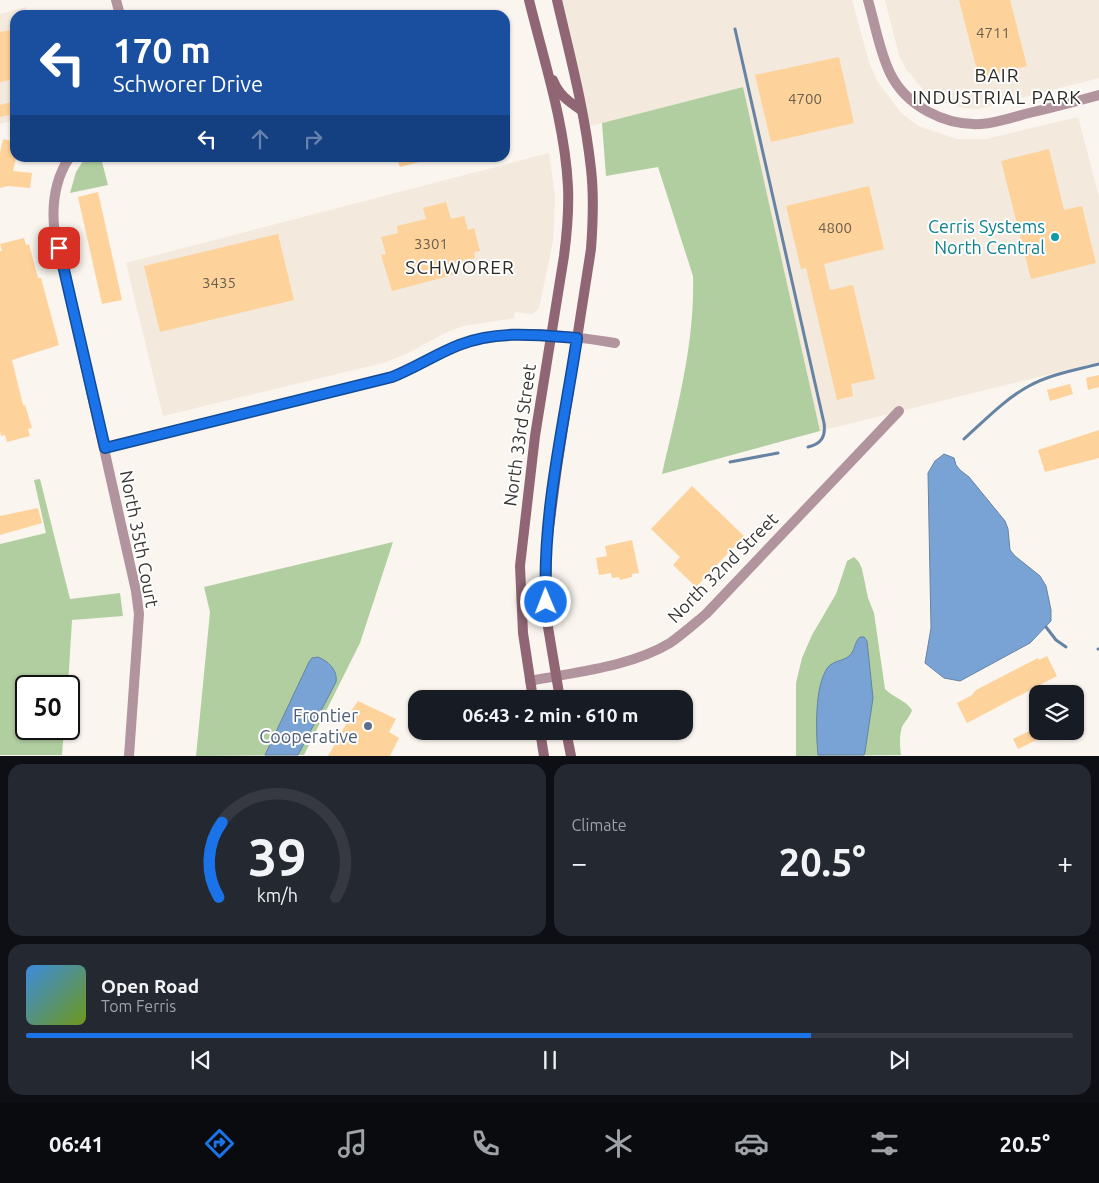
<!DOCTYPE html>
<meta charset="utf-8">
<style>
body{margin:0;font-family:Ubuntu,sans-serif;background:#242831;color:#f1f3f6;height:100vh;display:flex;flex-direction:column;font-size:19px;white-space:nowrap}
*{box-sizing:border-box;margin:0}
p{font-size:16px;color:#9ea1a6}
.icon{flex:none;width:28px;height:28px;fill:none;stroke:currentColor;stroke-width:2;stroke-linecap:round;stroke-linejoin:round}
.map{position:relative;height:756px;overflow:hidden}
.details{display:flex;flex-direction:column;gap:8px;padding:8px;background:#0d0f14;flex:1}
.details>*{flex:none}
.hud{position:absolute;left:10px;top:10px;width:500px;height:152px;border-radius:15px;box-shadow:0 1px 4px #0004;background:#1a4fa0;color:#fff;overflow:hidden}
.tools{position:absolute;left:1029px;top:685px;display:grid;gap:10px}
.tools a{display:grid;place-items:center;width:55px;height:55px;border-radius:10px;background:#171b24;box-shadow:0 1px 4px #0004;font-size:25px}
.speed{position:absolute;left:15px;top:675px;display:flex;gap:10px;font-size:25px;font-weight:700;text-align:center}
.speed>*{display:grid;place-content:center;width:65px;height:65px;border-radius:50%;background:#171b24;box-shadow:0 1px 4px #0004;line-height:1}
.speed .limit{border:2px solid #111;border-radius:8px;background:#fff;color:#111}
.pin{position:absolute;display:grid;place-items:center;width:42px;height:42px;color:#fff;margin:-21px;border-radius:10px;box-shadow:0 2px 8px #0006}
.me{position:absolute;width:55px;margin:-28px;rotate:359deg;stroke-linejoin:round;filter:drop-shadow(0 0 4px #0008)}
.turn{display:flex;align-items:center;gap:18px;height:105px;padding:0 20px;font-size:22px}
.turn .icon{width:65px;height:65px;stroke-width:2.5}
.turn b{display:block;font-size:35px;line-height:42px}
.lanes{display:flex;align-items:center;height:48px;padding:0 20px;background:#0003;justify-content:center;gap:25px;direction:ltr}
.lanes .off{opacity:.35}
.big{font-size:38px;font-weight:700;line-height:1.1}
.details .card{flex:1;display:flex;flex-direction:column;justify-content:center;gap:8px;min-width:0;padding:0 18px;border-radius:15px;background:#242831}
.details .dial{align-items:center;gap:0}
.dial svg{height:130px;overflow:visible;fill:none;stroke:#363941;stroke-width:7;stroke-linecap:round;text-anchor:middle}
.dial text{fill:#f1f3f6;stroke:none}
.song{display:flex;align-items:center;gap:15px}
.cover{width:60px;height:60px;border-radius:8px;background:linear-gradient(135deg,hsl(210 70% 55%),hsl(80 70% 35%))}
.played{height:5px;border-radius:2px;background:linear-gradient(90deg,#1a73e8 75%,#363941 75%)}
.keys{display:flex;justify-content:space-around;direction:ltr}
.heat{display:flex;justify-content:space-between;align-items:center;font-size:28px;direction:ltr}
.details .tiles{flex:1;display:grid;gap:8px;grid-template-columns:1fr 1fr}
.card:last-child{grid-column:span 2}
.trip{position:absolute;left:408px;top:690px;width:285px;height:50px;border-radius:15px;background:#171b24;box-shadow:0 1px 4px #0004;font-weight:700;line-height:50px;text-align:center}
.menu{display:flex;height:80px;justify-content:space-around;align-items:center;background:#090b0e;color:#9ea1a6}
.menu .icon{width:35px;height:35px}
.menu .active{color:#1a73e8}
.menu b{font-size:22px;color:#f1f3f6}
.map>svg:first-child{display:block}
.built{fill:#f3e9dc}
.green{fill:#b1cea0}
.water{fill:#79a3d4;stroke:#6683a4}
.lines{fill:none;stroke-linecap:round;stroke-linejoin:round}
.stream{stroke:#6683a4;stroke-width:3}
.building{fill:#fed29b}
.minor{stroke:#b2949e;stroke-width:10}
.secondary{stroke:#906574;stroke-width:10}
.route-casing{stroke:#114b97;stroke-width:12}
.route{stroke:#1a73e8;stroke-width:9}
.culture-dot{fill:#0f9aa8;stroke:#fff;stroke-width:2}
.service-dot{fill:#5c6f8a;stroke:#fff;stroke-width:2}
.labels{text-anchor:middle;stroke-width:4;stroke-linejoin:round;paint-order:stroke}
.number-label{font-size:15px;fill:#6a5e4e}
.culture-label{font-size:18px;fill:#0d838f;stroke:#fff;text-anchor:end}
.street-label{font-size:18px;fill:#393734;stroke:#fff}
.service-label{font-size:18px;fill:#4e5e75;stroke:#fff;text-anchor:end}
.neighbourhood-label{font-size:19px;letter-spacing:1px;fill:#2d2924;stroke:#fff}
</style>
<div class="map">
<svg width="1099" height="756" viewBox="0 0 1099 756">
<rect width="100%" height="100%" fill="#faf5ee"/>
<!-- built -->
<g class="built">
<polygon points="561,0 852,0 869,62 877,81 901,113 918,126 957,139 986,139 1078,117 1099,197 1099,362 820,431 743,87 590,126"/>
<polygon points="885,0 1099,0 1099,78 978,109 963,108 940,101 925,92 906,69 899,55"/>
<polygon points="26,7 28,15 15,15 15,120 0,124 0,14"/>
<polygon points="549,153 555,198 553,241 539,308 532,314 515,312 514,318 463,326 445,333 410,352 387,362 163,416 126,263"/>
</g>
<!-- green -->
<g class="green">
<path d="M743 87 820 431 662 474C677 409 695 343 693 276L658 167 606 176 602 123Z"/>
<polygon points="85,158 101,158 108,185 70,193 76,172"/>
<polygon points="40,479 70,599 120,593 123,616 72,620 68,686 26,686 26,729 64,729 62,755 0,755 0,544 46,533 34,480"/>
<polygon points="393,542 360,643 304,755 196,756 210,612 204,587"/>
<path d="M854 557 859 562 862 569 868 598 874 613 885 689C894 698 904 699 912 710 910 717 905 721 902 727 899 736 900 746 901 755L796 756V683L802 658 812 635 836 594 847 561Z"/>
</g>
<!-- water -->
<g class="water">
<polygon points="944,454 954,458 956,465 960,470 969,477 1005,521 1008,529 1010,550 1015,556 1040,576 1046,586 1051,610 1051,621 1030,643 960,681 944,678 925,663 931,628 928,473 935,461"/>
<path d="M860 637H864L867 641 873 698 865 752 864 755H818C816 733 814 686 828 667 833 661 843 661 849 656 855 652 854 642 860 637Z"/>
<path d="M318 657C328 661 338 670 336 682L298 755H265L309 662 312 658Z"/>
</g>
<g class="lines">
<!-- stream -->
<g class="stream">
<path d="M735 29 824 423C826 437 821 444 808 447"/>
<path d="M964 439C985 420 1005 399 1029 386 1051 374 1076 370 1099 364"/>
<polyline points="730,462 778,453"/>
<polyline points="1046,627 1056,640 1066,647"/>
<polyline points="1098,649 1099,649"/>
</g>
</g>
<!-- building -->
<g class="building">
<polygon points="959,0 1010,0 1027,66 979,78"/>
<polygon points="15,29 15,79 0,82 0,32"/>
<polygon points="839,57 854,123 771,142 755,75"/>
<polygon points="15,101 15,114 0,117 0,105"/>
<polygon points="3,139 15,142 16,158 13,171 32,173 30,188 8,186 0,188 0,153"/>
<polygon points="1049,149 1064,210 1082,206 1096,263 1031,279 1001,161"/>
<polygon points="397,158 426,158 427,160 400,167"/>
<polygon points="869,186 884,249 824,264 830,290 853,285 875,379 851,384 853,396 837,400 806,268 801,269 786,206"/>
<polygon points="98,192 122,300 102,304 78,197"/>
<polygon points="446,202 451,219 464,216 468,230 474,228 480,251 474,252 475,258 453,264 456,274 392,291 381,255 386,254 381,237 398,233 397,226 426,219 423,208"/>
<polygon points="278,234 294,300 160,332 144,266"/>
<polygon points="24,238 26,245 29,244 38,278 41,278 59,345 12,360 23,405 25,405 32,428 28,429 30,436 7,442 5,435 1,436 0,430 0,251 2,251 0,244"/>
<polygon points="1099,375 1099,387 1088,390 1086,378"/>
<polygon points="1070,384 1073,394 1050,401 1047,390"/>
<polygon points="1099,430 1099,458 1045,472 1038,450"/>
<polygon points="692,486 744,536 696,587 673,565 680,557 651,529"/>
<polygon points="38,508 42,523 0,535 0,516"/>
<polygon points="632,540 639,573 632,574 632,577 620,580 619,577 612,578 611,573 599,575 596,558 607,556 605,546"/>
<polygon points="1047,656 1057,676 967,723 957,703 972,695 976,690 1038,658 1039,660"/>
<polygon points="358,701 396,719 389,732 399,738 390,756 328,756 349,719 347,717"/>
<polygon points="1036,728 1037,731 1055,731 1018,749 1013,739"/>
</g>
<g class="lines">
<!-- minor -->
<g class="minor">
<polyline points="116,0 120,15"/>
<path d="M868 0C875 24 879 50 890 73 906 106 945 126 981 124 996 123 1011 118 1025 114 1050 108 1074 102 1099 95"/>
<path d="M69 158C56 178 52 202 54 226L136 591 139 614 129 756"/>
<path d="M105 448 392 377C417 368 438 352 462 344 509 327 567 335 615 343"/>
<path d="M530 681C575 672 630 667 670 643 683 634 694 624 706 614L899 411"/>
</g>
<!-- secondary -->
<g class="secondary">
<path d="M529 0C544 61 565 124 568 187 569 210 567 233 564 256L535 436 520 566 523 633 533 699"/>
<path d="M557 0C570 56 585 112 591 169 594 195 593 222 591 249L557 467 547 543 546 615 560 699"/>
<path d="M553 80C559 95 568 101 581 110"/>
<polyline points="540,731 544,756"/>
<polyline points="566,731 571,756"/>
</g>
</g>
<g class="lines">
<!-- route casing -->
<g class="route-casing">
<path id="route" d="M59 248 105 448 392 377C415 368 436 354 459 345 496 330 538 335 577 338 564 425 542 514 546 602"/>
</g>
<!-- route -->
<use href="#route" class="route"/>
</g>
<!-- markers -->
<circle class="culture-dot" cx="1055" cy="237" r="5"/>
<circle class="service-dot" cx="368" cy="726" r="5"/>
<g class="labels">
<!-- number labels -->
<g class="number-label">
<text x="993" y="38">4711</text>
<text x="805" y="104">4700</text>
<text x="835" y="233">4800</text>
<text x="431" y="249">3301</text>
<text x="219" y="288">3435</text>
</g>
<!-- culture labels -->
<g class="culture-label">
<text x="1045" y="233">Cerris Systems<tspan x="1045" dy="21">North Central</tspan></text>
</g>
<!-- street labels -->
<g class="street-label">
<text transform="translate(520 435) rotate(-82)" y="6">North 33rd Street</text>
<text transform="translate(139 539) rotate(79)" y="6">North 35th Court</text>
<text transform="translate(723 568) rotate(-45)" y="6">North 32nd Street</text>
</g>
<!-- service labels -->
<g class="service-label">
<text x="358" y="722">Frontier<tspan x="358" dy="21">Cooperative</tspan></text>
</g>
<!-- neighbourhood labels -->
<g class="neighbourhood-label">
<text x="997" y="82">BAIR<tspan x="997" dy="22">INDUSTRIAL PARK</tspan></text>
<text x="460" y="274">SCHWORER</text>
</g>
</g>
</svg>
<div class="tools">
<a><svg class="icon" aria-label="layers" viewBox="0 0 24 24"><path d="M12 4l9 5-9 5-9-5zM3 14l9 5 9-5"/></svg></a>
</div>
<div class="speed"><div class="limit">50</div></div>
<div class="pin" style="left:59px;top:248px;background:#d93025"><svg class="icon" aria-label="arrive" viewBox="0 0 24 24"><path d="M6 21V4h12l-3 4 3 4H6"/></svg></div>
<svg class="me" style="left:546px;top:602px" viewBox="-20 -20 40 40"><circle r="17" fill="#1a73e8" stroke="#fff" stroke-width="3"/><path d="M0-11L8 9 0 5-8 9z" fill="#fff"/></svg>
<div class="trip">06:43 · 2 min · 610 m</div>
<div class="hud">
<div class="turn"><svg class="icon" aria-label="left" viewBox="0 0 24 24"><path d="M17 20v-9H6M10 6l-5 5 5 5"/></svg><div><b>170 m</b>Schworer Drive</div></div>
<div class="lanes"><svg class="icon" aria-label="left" viewBox="0 0 24 24"><path d="M17 20v-9H6M10 6l-5 5 5 5"/></svg><svg class="icon off" aria-label="ahead" viewBox="0 0 24 24"><path d="M12 20V5M6 11l6-6 6 6"/></svg><svg class="icon off" aria-label="right" viewBox="0 0 24 24"><path d="M7 20v-9h11M14 6l5 5-5 5"/></svg></div>
</div>
</div>
<section class="details">
<div class="tiles">
<div class="card dial"><svg viewBox="0 0 100 80">
<path d="M14 69A42 42 0 1 1 86 69"/>
<path d="M14 69A42 42 0 0 1 16 23" stroke="#1a73e8"/>
<text x="50" y="56" font-size="32" font-weight="700">39</text>
<text x="50" y="72" font-size="11">km/h</text>
</svg></div>
<div class="card"><p>Climate</p>
<div class="heat"><a>−</a><b class="big">20.5°</b><a>+</a></div>
</div>
<div class="card">
<div class="song"><i class="cover"></i><div><b>Open Road</b><p>Tom Ferris</p></div></div>
<div class="played"></div>
<div class="keys"><svg class="icon" aria-label="previous" viewBox="0 0 24 24"><path d="M18 5L8 12l10 7zM5 5v14"/></svg><svg class="icon" aria-label="pause" viewBox="0 0 24 24"><path d="M8 5v14M16 5v14"/></svg><svg class="icon" aria-label="next" viewBox="0 0 24 24"><path d="M6 5l10 7-10 7zM19 5v14"/></svg></div>
</div>
</div>
</section>
<nav class="menu">
<b>06:41</b>
<svg class="icon active" aria-label="directions" viewBox="0 0 24 24"><path d="M12 3l9 9-9 9-9-9zM9 14v-3h6M13 9l2 2-2 2"/></svg>
<svg class="icon" aria-label="music" viewBox="0 0 24 24"><path d="M9 18V5l10-2v13"/><circle cx="6" cy="18" r="3"/><circle cx="16" cy="16" r="3"/></svg>
<svg class="icon" aria-label="phone" viewBox="0 0 24 24"><path d="M5 4h4l2 5-3 2q2 4 5 5l2-3 5 2v4C11 20 4 13 5 4z"/></svg>
<svg class="icon" aria-label="climate" viewBox="0 0 24 24"><path d="M12 3v18M4 7l16 10M4 17L20 7"/></svg>
<svg class="icon" aria-label="car" viewBox="0 0 24 24"><path d="M5 17H2v-5l4-1 3-4h7l3 4 3 1v5h-3M9 17h6M6 11h13"/><circle cx="7" cy="17" r="2"/><circle cx="17" cy="17" r="2"/></svg>
<svg class="icon" aria-label="filters" viewBox="0 0 24 24"><path d="M4 7h16M4 17h16"/><circle cx="9" cy="7" r="2"/><circle cx="15" cy="17" r="2"/></svg>
<b>20.5°</b>
</nav>
